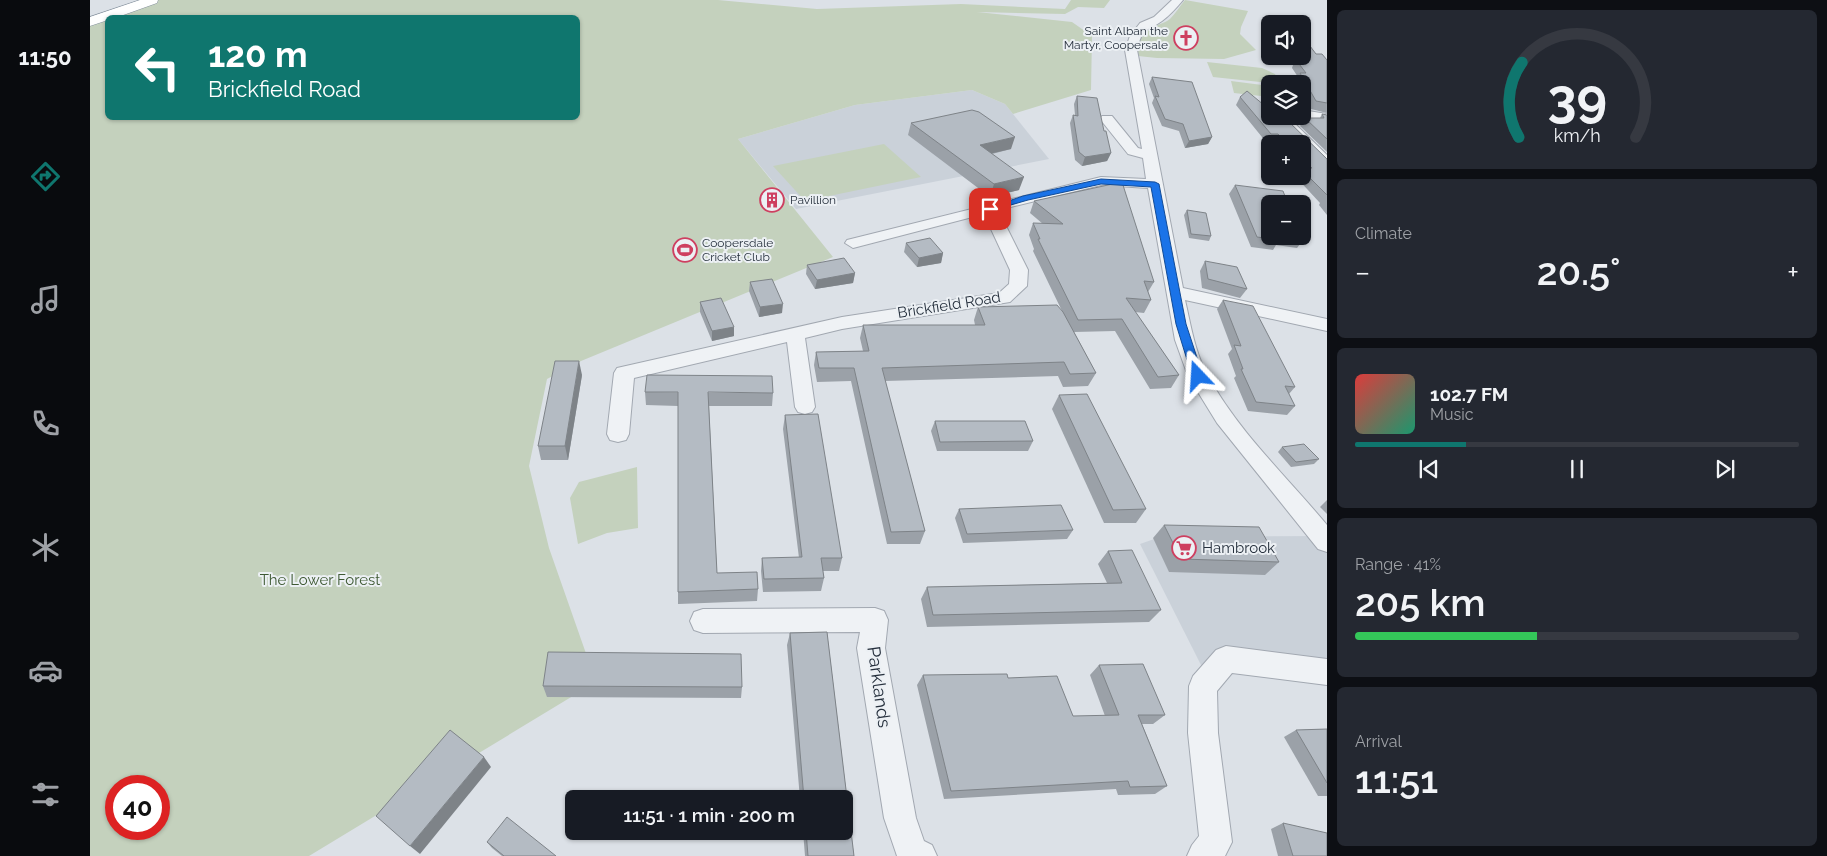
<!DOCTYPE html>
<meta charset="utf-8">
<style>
body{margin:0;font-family:Raleway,sans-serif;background:#242831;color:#f1f3f6;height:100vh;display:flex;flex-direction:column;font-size:19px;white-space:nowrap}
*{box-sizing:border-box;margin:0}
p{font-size:16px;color:#9ea1a6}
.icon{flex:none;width:28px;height:28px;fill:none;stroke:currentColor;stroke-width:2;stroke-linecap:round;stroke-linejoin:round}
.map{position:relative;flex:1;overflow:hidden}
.side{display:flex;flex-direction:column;gap:10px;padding:10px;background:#0d0f14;width:500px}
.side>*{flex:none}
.top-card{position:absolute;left:15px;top:15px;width:475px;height:105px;border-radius:8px;box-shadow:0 1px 4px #0004;background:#0f766e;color:#fff;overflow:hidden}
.buttons{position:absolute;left:1171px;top:15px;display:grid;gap:10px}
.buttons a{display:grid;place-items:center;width:50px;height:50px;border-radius:8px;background:#171b24;box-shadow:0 1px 4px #0004;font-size:25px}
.speed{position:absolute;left:15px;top:775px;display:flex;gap:10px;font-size:25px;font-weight:700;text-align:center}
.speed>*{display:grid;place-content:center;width:65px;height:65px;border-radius:50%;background:#171b24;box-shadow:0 1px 4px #0004;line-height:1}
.speed .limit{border:8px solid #d22;background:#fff;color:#111}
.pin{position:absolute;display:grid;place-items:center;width:42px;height:42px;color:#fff;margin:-21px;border-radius:10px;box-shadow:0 2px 8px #0006}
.me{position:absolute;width:55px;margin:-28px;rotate:340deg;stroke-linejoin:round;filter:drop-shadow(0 0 4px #0008)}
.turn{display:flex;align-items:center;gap:18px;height:105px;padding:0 20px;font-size:22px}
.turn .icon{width:65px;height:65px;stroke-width:2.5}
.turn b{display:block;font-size:35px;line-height:42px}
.big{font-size:38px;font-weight:600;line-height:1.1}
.side .widget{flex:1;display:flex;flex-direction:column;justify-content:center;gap:8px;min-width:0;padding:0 18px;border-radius:8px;background:#242831}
.side .dial{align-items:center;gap:0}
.dial svg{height:130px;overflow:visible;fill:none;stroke:#363941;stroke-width:7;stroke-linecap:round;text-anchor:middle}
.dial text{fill:#f1f3f6;stroke:none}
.song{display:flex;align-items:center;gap:15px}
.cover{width:60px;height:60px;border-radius:8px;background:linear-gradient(135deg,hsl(0 70% 55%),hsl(160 70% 35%))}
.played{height:5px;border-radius:2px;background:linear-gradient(90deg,#0f766e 25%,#363941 25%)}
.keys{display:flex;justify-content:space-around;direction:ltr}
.heat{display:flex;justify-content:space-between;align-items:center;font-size:28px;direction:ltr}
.charge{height:8px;border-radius:4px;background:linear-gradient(90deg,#34c759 41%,#363941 0)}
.trip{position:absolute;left:475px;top:790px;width:288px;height:50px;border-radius:8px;background:#171b24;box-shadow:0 1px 4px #0004;font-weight:600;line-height:50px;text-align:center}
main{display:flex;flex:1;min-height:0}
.dock{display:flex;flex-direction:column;width:90px;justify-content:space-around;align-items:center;background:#090b0e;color:#9ea1a6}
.dock .icon{width:35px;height:35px}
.dock .on{color:#0f766e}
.dock b{font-size:22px;color:#f1f3f6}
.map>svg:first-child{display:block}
.built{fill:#cad1d9}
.green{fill:#c4d1bd;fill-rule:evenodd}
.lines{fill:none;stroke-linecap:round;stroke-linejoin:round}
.minor-casing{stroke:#a2a8b1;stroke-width:2}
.highway-casing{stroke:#84909d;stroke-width:1}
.minor{fill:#eff2f5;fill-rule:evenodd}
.highway{fill:#fff;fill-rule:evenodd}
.wall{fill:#9ba1a8}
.shaded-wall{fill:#7e8388}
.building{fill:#b4bbc3;stroke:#7e8388}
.route{fill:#1a73e8;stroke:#114b97}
.labels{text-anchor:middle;stroke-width:4;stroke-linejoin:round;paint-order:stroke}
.far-poi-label{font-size:12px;fill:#26303d;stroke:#ecf0f4;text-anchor:start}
.street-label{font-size:15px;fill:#26303d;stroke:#ecf0f4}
.poi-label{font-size:15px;fill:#26303d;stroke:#ecf0f4;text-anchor:start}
.park-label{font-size:15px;fill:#3e5933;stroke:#ecf0f4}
.near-street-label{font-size:18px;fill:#26303d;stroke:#ecf0f4}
</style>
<main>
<nav class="dock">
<b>11:50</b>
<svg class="icon on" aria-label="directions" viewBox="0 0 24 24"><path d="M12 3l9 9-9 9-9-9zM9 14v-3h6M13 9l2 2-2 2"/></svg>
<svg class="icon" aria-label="music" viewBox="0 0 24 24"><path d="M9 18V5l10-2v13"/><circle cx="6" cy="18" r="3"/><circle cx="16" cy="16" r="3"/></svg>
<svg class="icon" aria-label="phone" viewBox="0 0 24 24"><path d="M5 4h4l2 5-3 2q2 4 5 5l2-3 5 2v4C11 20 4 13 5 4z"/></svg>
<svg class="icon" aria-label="climate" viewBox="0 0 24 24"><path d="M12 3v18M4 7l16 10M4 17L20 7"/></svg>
<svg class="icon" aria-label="car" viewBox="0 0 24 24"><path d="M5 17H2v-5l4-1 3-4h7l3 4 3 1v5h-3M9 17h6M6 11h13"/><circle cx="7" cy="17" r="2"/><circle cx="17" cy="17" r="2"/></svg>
<svg class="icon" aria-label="filters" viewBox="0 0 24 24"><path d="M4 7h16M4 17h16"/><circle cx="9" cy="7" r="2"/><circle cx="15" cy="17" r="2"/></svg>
</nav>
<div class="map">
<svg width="1237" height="856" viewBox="0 0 1237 856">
<rect width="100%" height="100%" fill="#dce1e7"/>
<!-- built -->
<g class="built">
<polygon points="882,90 915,104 959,159 706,209 648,139 765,105"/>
<polygon points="1237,536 1237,668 1114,671 1050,544 1070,537"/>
</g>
<!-- green -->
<g class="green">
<path d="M65 0H628L727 9 871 4 975 9 981 0H1020L1014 8 988 7 975 14 887 12 982 22 1002 36 1001 90 923 114 915 104 882 90 765 105 648 139 743 257 491 361 457 379 439 466 459 548 506 682 219 856H0V24ZM18 18H488V118H18ZM26 786H69V829H26Z"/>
<path d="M1095 0 1158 11 1151 27 1150 34 1166 50 1134 59 1067 58 1048 56C1041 24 1065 30 1080 19 1085 14 1090 6 1095 0Z"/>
<polygon points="1117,62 1172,68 1185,74 1190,84 1123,77"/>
<polygon points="1141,81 1180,86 1180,97 1144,93"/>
<polygon points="794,144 831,177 715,201 683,166"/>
<polygon points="547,467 548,528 517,533 488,544 480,498 489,482"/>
</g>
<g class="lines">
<!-- minor casing -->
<g class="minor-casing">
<g id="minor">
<path d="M1082 0H1093C1087 7 1080 15 1072 21 1055 33 1053 26 1047 50L1093 288 1237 319V331L1095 300C1101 326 1105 353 1118 376 1148 431 1197 477 1237 525V552L1228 549 1127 423 1098 376 1085 340 1058 188 1011 185 908 210 938 270 937 286 920 302 752 329 715 338 725 407 722 412 715 414 708 412 705 407 697 342 544 378 539 434 536 440 528 442 520 440 517 434 524 373 527 368 752 317 909 293 919 284 920 270 894 214 763 248 755 243 757 240 1011 177 1056 179 1053 158 1038 154 1010 119 1012 116H1022L1048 148 1052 149 1035 50 1040 36 1050 23 1064 17Z"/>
<polygon points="1212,110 1237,114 1237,122 1207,117 1212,116"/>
<polygon points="1183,116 1197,116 1237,155 1237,167 1232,166 1212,147 1212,144 1210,144"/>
<polygon points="785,608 794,611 798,620 795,648 826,818 834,841 842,845 847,856 807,856 806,853 794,818 767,648 770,632 613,633 604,630 600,621 604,612 613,609"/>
<polygon points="1136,646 1237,659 1237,685 1142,673 1127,691 1128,733 1142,842 1135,856 1097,856 1102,845 1109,836 1098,733 1099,686 1103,676 1126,650"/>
</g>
</g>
<!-- highway casing -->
<g class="highway-casing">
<polygon id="highway" points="50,0 68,0 67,3 25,18 18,18 18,20 0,26 0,17"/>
</g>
<!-- minor -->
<use href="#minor" class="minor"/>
<!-- highway -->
<use href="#highway" class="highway"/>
</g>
<!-- wall -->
<g class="wall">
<polygon points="1226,54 1237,60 1237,113 1221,109 1212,94 1212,84 1207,84 1206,80 1208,77 1202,68 1203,65 1197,56 1212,56"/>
<polygon points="1062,77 1122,137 1118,144 1095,148 1089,131 1072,126 1062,103 1064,98 1059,84"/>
<polygon points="987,96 1014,131 1021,153 1017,161 992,166 985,160 980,123 983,115 985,115 984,104"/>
<polygon points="1150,97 1237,159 1237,215 1229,205 1230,203 1205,176 1212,176 1212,144 1184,144 1183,142 1176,142 1146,105"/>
<polygon points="1232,114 1237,115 1237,152 1210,126 1215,118 1230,118"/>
<polygon points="821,123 921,149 902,154 929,190 900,197 818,135"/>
<polygon points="1145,185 1180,236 1212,236 1214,239 1207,248 1186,245 1183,250 1161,247 1139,194"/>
<polygon points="944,201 1064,282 1058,292 1061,300 1054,313 1045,312 1089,375 1081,388 1060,389 1025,331 984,332 1006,373 998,386 973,387 968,376 795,381 835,531 830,544 797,544 761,381 727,382 724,365 726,352 773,351 770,338 773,325 885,325 884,320 888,307 972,311 943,251 944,249 939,235 943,223 953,224 940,213"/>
<polygon points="1097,210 1121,236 1119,241 1099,238 1094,215"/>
<polygon points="816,243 853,253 851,263 827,267 814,252"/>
<polygon points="1115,261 1157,289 1150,298 1112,288 1110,271"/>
<polygon points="717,265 765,273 763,283 725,289 716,274"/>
<polygon points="660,282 692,313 669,317 659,291"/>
<polygon points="1133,300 1205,387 1199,394 1205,406 1197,415 1158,411 1144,378 1146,376 1138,354 1142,349 1127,309"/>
<polygon points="610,302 644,327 644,336 622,341 610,312"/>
<polygon points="492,375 478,460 451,460 448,446"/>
<polygon points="555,392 683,393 682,406 619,406 627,573 668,589 667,601 588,604 588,406 556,405"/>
<polygon points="969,395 1056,509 1046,523 1014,523 962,409"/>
<polygon points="695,415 752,558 749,571 733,571 734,578 731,591 673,592 671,571 672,558 709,558 693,429"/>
<polygon points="845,421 943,441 938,451 847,451 841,431"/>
<polygon points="1192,447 1229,459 1224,464 1201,467 1188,452"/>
<polygon points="1237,500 1237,514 1230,507"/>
<polygon points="869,509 983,530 977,539 873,543 865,518"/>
<polygon points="1074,525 1189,562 1175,575 1079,572 1063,538"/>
<polygon points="1018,551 1071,610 1059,622 837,627 831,599 837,587 1017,583 1008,564"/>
<polygon points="737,632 764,856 715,856 713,831 754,831 754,799 710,799 697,645 700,633"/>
<polygon points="1009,665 1075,715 1063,724 1052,724 1077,786 1065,794 1028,795 1026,789 854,799 827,685 833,675 918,678 983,716 1015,716 1000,675"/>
<polygon points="453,686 652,687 651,698 457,697"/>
<polygon points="1237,729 1237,796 1228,796 1194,737 1206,730"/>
<polygon points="1193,823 1237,856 1188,856 1181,829"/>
<polygon points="397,842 466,856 412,856 402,848"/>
</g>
<!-- shaded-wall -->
<g class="shaded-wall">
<polygon points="925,137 921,149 886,157 890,145"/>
<polygon points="1122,137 1118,144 1095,148 1099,141"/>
<polygon points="1021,153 1017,161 992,166 995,157"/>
<polygon points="934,177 929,190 900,197 904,184"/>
<polygon points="853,253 851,263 827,267 829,258"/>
<polygon points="765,273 763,283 725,289 727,280"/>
<polygon points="693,304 692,313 669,317 670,307"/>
<polygon points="644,327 644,336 622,341 622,331"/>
<polygon points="489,361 492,375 478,460 475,446"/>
<polygon points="394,757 401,767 330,854 320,846"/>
</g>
<!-- building -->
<g class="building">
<polygon points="1212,46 1220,46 1226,54 1232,54 1237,60 1237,103 1226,101 1210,73 1216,73 1206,60 1212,62 1207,56 1212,56"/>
<polygon points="1062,77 1102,82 1122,137 1099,141 1093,124 1075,119 1065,96 1069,97"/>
<polygon points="1157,91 1180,110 1180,116 1187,116 1190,118 1195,118 1237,159 1237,195 1212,170 1212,168 1222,168 1212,159 1212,144 1198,144 1188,134 1181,134 1150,97"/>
<polygon points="987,96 1007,98 1014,131 1016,131 1021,153 995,157 989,152 983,115 988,116"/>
<polygon points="882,110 889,112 925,137 890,145 934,177 904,184 821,123"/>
<polygon points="1232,114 1237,115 1237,139 1215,118 1234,118"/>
<polygon points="1032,182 1064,282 1054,281 1061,300 1036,298 1089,375 1068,377 1032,319 988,320 948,239 950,239 943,223 973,224 944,201"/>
<polygon points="1145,185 1193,191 1198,204 1180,204 1180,236 1187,236 1189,240 1167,237"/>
<polygon points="1097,210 1116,213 1121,236 1101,234"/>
<polygon points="1212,235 1214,239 1198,236 1212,236"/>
<polygon points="840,238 853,253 829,258 816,243"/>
<polygon points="754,258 765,273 727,280 717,265"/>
<polygon points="1115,261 1147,267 1157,289 1118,279"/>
<polygon points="682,279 693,304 670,307 660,282"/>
<polygon points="631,298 644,327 622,331 610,302"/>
<polygon points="1133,300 1163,306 1205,387 1195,386 1205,406 1166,402 1151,369 1153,369 1144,345 1151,346"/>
<polygon points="967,305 973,312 1006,373 980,374 974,362 792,368 835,531 801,532 764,368 729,368 726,352 779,351 773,325 895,325 888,307"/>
<polygon points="465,361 489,361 475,446 448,446"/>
<polygon points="557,375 682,376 683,393 618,392 627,573 667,572 668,589 588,592 588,392 555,392"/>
<polygon points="997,394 1056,509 1023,510 969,395"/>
<polygon points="728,414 752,558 731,558 734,578 674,579 672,558 712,557 695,415"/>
<polygon points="845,421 935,421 943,441 850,442"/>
<polygon points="1214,444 1229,459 1206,462 1192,447"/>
<polygon points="971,505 983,530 877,534 869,509"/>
<polygon points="1074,525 1169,527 1189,562 1091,559"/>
<polygon points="1042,550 1071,610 843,615 837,587 1032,583 1018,551"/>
<polygon points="737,632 764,856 718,856 716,831 754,831 754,799 714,799 700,633"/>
<polygon points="458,652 651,654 652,687 453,686"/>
<polygon points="1053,664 1075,715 1048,715 1077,786 1040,787 1038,781 861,791 833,675 917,674 918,678 967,676 983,716 1029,715 1009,665"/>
<polygon points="1237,729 1237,783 1206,730"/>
<polygon points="360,730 394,757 320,846 286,816"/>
<polygon points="417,817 466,856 414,856 397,842"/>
<polygon points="1193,823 1237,833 1237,856 1203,856"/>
</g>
<!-- route -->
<polygon class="route" points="1011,179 1065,182 1069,184 1096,324 1113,376 1111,379 1104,379 1102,376 1086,324 1061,187 1011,184 938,200 900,211 896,209 933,196"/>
<!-- icons -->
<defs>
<g id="church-ring" transform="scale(1.25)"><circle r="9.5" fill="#ecf0f4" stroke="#ce3f60" stroke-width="1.5"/><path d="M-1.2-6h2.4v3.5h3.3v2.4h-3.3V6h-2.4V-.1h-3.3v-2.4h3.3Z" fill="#ce3f60"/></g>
<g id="building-ring" transform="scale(1.25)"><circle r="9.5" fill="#ecf0f4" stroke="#ce3f60" stroke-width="1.5"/><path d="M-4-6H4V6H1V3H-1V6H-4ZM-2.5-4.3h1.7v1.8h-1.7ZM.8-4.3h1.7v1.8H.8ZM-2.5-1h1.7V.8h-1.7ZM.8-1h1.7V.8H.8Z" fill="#ce3f60"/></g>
<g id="stadium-ring" transform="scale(1.25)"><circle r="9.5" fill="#ecf0f4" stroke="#ce3f60" stroke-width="1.5"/><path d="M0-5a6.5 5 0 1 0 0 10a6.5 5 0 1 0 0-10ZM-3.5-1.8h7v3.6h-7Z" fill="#ce3f60"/></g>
<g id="supermarket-ring" transform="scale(1.25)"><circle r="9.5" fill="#ecf0f4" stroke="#ce3f60" stroke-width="1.5"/><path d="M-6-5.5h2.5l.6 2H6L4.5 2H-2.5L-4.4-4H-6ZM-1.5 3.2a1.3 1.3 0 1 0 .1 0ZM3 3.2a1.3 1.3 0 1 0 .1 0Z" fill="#ce3f60"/></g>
</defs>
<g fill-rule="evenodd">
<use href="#church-ring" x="1096" y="38"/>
<use href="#building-ring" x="682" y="200"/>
<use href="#stadium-ring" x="595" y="250"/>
<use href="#supermarket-ring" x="1094" y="548"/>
</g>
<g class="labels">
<!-- far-poi labels -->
<g class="far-poi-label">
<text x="1078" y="35" text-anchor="end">Saint Alban the<tspan x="1078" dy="14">Martyr, Coopersale</tspan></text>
<text x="700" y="204">Pavillion</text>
<text x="612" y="247">Coopersdale<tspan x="612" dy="14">Cricket Club</tspan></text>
</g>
<!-- street labels -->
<g class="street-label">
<text transform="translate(859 305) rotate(-9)" y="5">Brickfield Road</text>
</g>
<!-- poi labels -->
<g class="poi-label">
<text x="1112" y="553">Hambrook</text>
</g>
<!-- park labels -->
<g class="park-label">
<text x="230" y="585">The Lower Forest</text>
</g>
<!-- near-street labels -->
<g class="near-street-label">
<text transform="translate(789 687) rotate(82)" y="6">Parklands</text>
</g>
</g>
</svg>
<div class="buttons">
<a><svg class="icon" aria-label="sound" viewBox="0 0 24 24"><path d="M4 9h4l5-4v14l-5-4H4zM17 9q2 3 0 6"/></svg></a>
<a><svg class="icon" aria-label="layers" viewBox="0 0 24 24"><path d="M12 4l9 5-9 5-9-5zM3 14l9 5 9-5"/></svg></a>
<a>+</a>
<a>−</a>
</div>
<div class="speed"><div class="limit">40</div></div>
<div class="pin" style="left:900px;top:209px;background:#d93025"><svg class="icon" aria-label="arrive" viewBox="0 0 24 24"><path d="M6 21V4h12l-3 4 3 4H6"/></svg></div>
<svg class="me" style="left:1108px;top:376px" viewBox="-20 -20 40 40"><path d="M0-17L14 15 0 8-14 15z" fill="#1a73e8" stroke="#fff" stroke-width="4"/></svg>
<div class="trip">11:51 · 1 min · 200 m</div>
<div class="top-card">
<div class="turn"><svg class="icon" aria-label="left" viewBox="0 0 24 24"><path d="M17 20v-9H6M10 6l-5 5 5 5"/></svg><div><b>120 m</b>Brickfield Road</div></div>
</div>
</div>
<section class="side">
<div class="widget dial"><svg viewBox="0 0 100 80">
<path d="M14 69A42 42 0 1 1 86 69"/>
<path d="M14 69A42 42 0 0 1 16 23" stroke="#0f766e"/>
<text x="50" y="56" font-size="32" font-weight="700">39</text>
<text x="50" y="72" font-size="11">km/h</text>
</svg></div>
<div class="widget"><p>Climate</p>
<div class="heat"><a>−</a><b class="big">20.5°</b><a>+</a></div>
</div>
<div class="widget">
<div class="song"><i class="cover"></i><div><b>102.7 FM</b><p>Music</p></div></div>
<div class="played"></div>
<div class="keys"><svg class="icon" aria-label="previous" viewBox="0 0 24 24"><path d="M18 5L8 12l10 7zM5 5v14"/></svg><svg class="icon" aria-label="pause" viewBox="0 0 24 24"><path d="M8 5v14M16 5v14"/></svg><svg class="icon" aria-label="next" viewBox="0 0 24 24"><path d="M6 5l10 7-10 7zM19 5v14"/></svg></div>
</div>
<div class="widget"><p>Range · 41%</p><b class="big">205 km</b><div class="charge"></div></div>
<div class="widget"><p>Arrival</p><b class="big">11:51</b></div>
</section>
</main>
